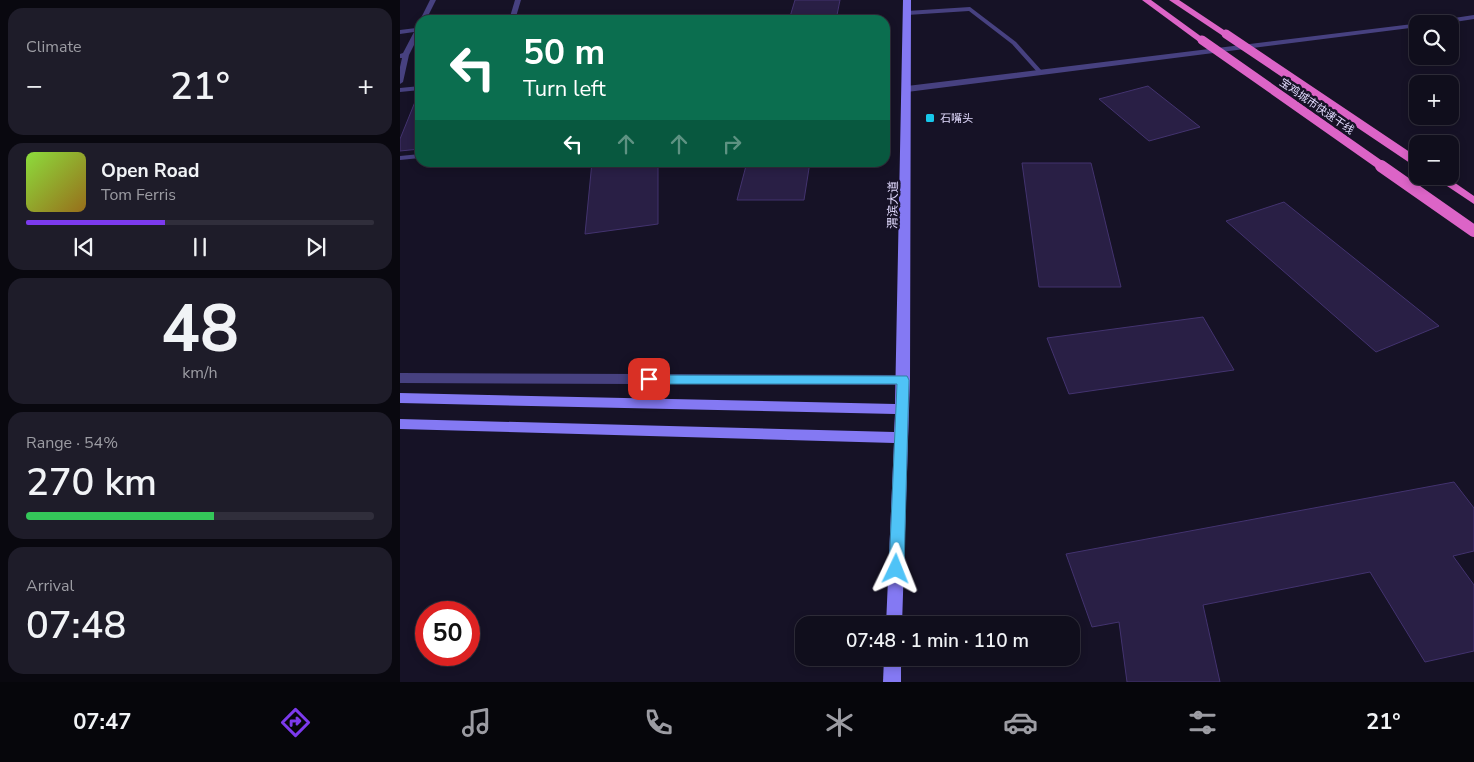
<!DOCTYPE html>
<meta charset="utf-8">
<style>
body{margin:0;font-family:"Nunito Sans","Noto Sans SC",sans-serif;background:#1e1c29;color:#f1f3f6;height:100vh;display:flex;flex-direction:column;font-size:19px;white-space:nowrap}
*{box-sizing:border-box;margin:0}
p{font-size:16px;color:#9c9ca3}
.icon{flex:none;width:28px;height:28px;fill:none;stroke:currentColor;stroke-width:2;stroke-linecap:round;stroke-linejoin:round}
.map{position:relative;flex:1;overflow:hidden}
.side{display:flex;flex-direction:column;gap:8px;padding:8px;background:#09080f;width:400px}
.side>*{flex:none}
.top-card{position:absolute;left:15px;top:15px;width:475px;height:152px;border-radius:15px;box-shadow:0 2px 8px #0003,0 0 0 1px #302e3b;background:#0b6e4f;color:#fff;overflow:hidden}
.fabs{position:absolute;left:1009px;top:15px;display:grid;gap:10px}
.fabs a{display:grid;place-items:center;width:50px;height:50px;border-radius:10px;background:#100e1c;box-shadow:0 2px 8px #0003,0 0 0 1px #302e3b;font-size:25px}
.speed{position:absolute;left:15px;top:601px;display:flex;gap:10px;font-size:25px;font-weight:700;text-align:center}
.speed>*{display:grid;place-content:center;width:65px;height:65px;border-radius:50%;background:#100e1c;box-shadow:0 2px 8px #0003,0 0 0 1px #302e3b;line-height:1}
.speed .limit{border:8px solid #d22;background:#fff;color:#111}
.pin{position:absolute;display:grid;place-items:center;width:42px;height:42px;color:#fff;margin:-21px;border-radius:10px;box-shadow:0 2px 8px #0006}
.me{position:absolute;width:55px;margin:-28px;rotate:2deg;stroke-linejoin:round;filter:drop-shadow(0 0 4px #0008)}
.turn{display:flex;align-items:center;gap:18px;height:105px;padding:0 25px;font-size:22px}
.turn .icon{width:65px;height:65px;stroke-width:2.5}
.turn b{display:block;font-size:35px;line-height:42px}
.lanes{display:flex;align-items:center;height:48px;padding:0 25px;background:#0003;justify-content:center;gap:25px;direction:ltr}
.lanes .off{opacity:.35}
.big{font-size:38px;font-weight:600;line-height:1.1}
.side .tile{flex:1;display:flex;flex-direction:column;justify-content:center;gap:8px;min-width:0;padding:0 18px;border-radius:15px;background:#1e1c29}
.side .dial{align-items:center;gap:0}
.dial b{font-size:65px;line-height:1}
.song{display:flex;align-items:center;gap:15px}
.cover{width:60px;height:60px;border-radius:8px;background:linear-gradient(135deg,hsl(90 70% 55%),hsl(40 70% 35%))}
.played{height:5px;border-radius:2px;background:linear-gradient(90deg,#7c3aed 40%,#302e3b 40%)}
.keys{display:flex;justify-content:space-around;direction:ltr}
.heat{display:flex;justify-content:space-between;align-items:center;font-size:28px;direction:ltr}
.charge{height:8px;border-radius:4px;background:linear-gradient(90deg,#34c759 54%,#302e3b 0)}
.trip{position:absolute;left:395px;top:616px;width:285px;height:50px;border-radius:15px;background:#100e1c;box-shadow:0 2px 8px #0003,0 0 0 1px #302e3b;font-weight:600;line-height:50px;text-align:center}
.dock{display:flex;height:80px;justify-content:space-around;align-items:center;background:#06060b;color:#9c9ca3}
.dock .icon{width:35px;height:35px}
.dock .selected{color:#7c3aed}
.dock b{font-size:22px;color:#f1f3f6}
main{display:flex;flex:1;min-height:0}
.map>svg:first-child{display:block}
.building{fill:#291f45;stroke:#43336f}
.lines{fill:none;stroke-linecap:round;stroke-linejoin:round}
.service{fill:#474180;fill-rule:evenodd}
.minor{fill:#474180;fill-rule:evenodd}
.tertiary{fill:#474180;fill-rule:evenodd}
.secondary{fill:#8479f3;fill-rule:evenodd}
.trunk{fill:#dc64c7;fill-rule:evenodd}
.trunk-bridge-far1{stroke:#dc64c7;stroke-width:9}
.trunk-bridge{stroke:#dc64c7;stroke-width:12}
.route{fill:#4fc3f7;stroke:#337fa1}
.poi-dot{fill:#17c7ea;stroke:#161226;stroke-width:2}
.labels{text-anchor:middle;stroke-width:5;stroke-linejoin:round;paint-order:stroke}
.far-street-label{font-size:11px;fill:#e0d9fc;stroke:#161226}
.far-poi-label{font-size:11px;fill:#e0d9fc;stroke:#161226;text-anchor:start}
.street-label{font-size:12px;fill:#e0d9fc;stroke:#161226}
</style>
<main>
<section class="side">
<div class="tile"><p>Climate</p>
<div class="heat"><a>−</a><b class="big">21°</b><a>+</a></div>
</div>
<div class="tile">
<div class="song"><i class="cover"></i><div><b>Open Road</b><p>Tom Ferris</p></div></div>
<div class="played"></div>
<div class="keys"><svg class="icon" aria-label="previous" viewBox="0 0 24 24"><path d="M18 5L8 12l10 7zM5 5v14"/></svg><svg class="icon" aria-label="pause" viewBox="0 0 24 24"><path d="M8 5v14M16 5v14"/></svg><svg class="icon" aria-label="next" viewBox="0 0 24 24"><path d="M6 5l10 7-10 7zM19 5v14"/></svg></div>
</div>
<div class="tile dial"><b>48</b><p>km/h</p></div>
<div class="tile"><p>Range · 54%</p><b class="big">270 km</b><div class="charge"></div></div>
<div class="tile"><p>Arrival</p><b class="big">07:48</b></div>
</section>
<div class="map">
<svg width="1074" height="682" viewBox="0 0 1074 682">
<rect width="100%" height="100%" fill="#161226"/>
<!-- building -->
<g class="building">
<polygon points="395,0 440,0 436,20 389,20"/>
<polygon points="748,86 800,127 749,141 699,99"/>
<polygon points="19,92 20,149 0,151 0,139"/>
<polygon points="192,162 258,162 258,224 185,234"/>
<polygon points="347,162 410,162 404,200 337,200"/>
<polygon points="622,163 691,163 721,287 639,287"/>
<polygon points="884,202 1039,326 976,352 826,221"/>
<polygon points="803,317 834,370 669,394 647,338"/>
<polygon points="1054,482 1074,508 1074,551 1053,556 1074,585 1074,651 1025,662 970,572 803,605 820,682 727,682 719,622 692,627 666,554"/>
</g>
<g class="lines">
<!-- service -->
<g class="service">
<polygon points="30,0 36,0 26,20 20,20"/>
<polygon points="115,0 121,0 115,20 109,20"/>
<polygon points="570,7 616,42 642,71 642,73 638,73 612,44 569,11 507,15 504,13 507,11"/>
<polygon points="20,25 20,33 9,55 3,82 0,84 0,67 2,58 0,58 0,54 3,53 14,32 0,34 0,30 16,28"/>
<polygon points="20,86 20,90 0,92 0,88"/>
<polygon points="20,154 20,158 0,160 0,156"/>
</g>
<!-- minor -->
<polygon class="minor" points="0,373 503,375 508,377 510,380 508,383 503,385 0,383"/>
<!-- tertiary -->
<polygon class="tertiary" points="1074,15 1074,19 1042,24 1018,24 1018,27 507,92 503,89 507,86 1021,23"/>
<!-- secondary -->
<g class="secondary">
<polygon points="503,0 511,0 510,380 502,625 486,625 494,443 0,429 0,419 494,432 495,414 0,403 0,393 495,404"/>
<polygon points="484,658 501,658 501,682 483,682"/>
</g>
<!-- trunk -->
<g class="trunk">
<polygon points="742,0 751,0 806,40 805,42 799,42"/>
<polygon points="769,0 779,0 830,34 823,36"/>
<polygon points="1032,176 1045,176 1074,196 1074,204"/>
</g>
<!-- trunk-bridge-far1 -->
<g class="trunk-bridge-far1">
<polyline points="826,34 1018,163"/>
<polyline points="802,40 983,167"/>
</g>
<!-- trunk-bridge -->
<polyline class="trunk-bridge" points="981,166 1074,231"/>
</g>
<!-- route -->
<polygon class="route" points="249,375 507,376 509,380 504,569 501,573 496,575 491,573 489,569 497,384 249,384 243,379"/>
<!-- markers -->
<rect class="poi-dot" x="525" y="113" width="10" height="10" rx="2.5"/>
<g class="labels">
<!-- far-street labels -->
<g class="far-street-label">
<text transform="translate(917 106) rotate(35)" y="4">宝鸡城市快速干线</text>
</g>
<!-- far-poi labels -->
<g class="far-poi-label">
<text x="540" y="122">石嘴头</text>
</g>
<!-- street labels -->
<g class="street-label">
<text transform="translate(493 205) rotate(-89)" y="4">渭滨大道</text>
</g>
</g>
</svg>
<div class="fabs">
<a><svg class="icon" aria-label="search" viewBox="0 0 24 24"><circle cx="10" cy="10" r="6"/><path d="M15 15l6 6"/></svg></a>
<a>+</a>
<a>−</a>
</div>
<div class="speed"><div class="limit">50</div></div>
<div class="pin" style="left:249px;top:379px;background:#d93025"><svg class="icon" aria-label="arrive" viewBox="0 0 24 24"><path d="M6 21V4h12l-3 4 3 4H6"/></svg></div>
<svg class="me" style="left:496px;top:569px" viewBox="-20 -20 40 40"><path d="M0-17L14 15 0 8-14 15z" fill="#4fc3f7" stroke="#fff" stroke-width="4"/></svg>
<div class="trip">07:48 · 1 min · 110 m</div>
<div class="top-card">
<div class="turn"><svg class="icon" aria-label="left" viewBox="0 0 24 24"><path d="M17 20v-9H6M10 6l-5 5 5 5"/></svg><div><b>50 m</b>Turn left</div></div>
<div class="lanes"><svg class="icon" aria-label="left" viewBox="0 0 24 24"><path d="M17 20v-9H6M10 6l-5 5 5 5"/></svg><svg class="icon off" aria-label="ahead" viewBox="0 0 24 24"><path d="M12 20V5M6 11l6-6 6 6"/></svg><svg class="icon off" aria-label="ahead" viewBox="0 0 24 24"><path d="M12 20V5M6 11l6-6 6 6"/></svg><svg class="icon off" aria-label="right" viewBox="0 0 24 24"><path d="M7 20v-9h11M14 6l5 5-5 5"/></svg></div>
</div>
</div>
</main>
<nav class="dock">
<b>07:47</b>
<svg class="icon selected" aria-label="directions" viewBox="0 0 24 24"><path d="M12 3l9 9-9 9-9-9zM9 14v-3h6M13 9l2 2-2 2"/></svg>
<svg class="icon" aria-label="music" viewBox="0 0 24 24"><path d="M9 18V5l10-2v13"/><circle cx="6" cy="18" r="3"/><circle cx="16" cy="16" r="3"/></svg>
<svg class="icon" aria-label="phone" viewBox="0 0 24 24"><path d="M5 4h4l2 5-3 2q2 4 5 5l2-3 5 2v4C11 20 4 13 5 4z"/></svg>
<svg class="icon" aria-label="climate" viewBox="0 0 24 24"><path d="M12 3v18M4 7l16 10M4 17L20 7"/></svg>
<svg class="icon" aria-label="car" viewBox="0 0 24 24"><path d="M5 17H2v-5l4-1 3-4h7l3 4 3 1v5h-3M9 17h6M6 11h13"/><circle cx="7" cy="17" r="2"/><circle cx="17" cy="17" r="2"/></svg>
<svg class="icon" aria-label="filters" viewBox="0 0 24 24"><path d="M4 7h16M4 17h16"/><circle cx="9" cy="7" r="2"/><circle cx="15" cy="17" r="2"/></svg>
<b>21°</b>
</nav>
